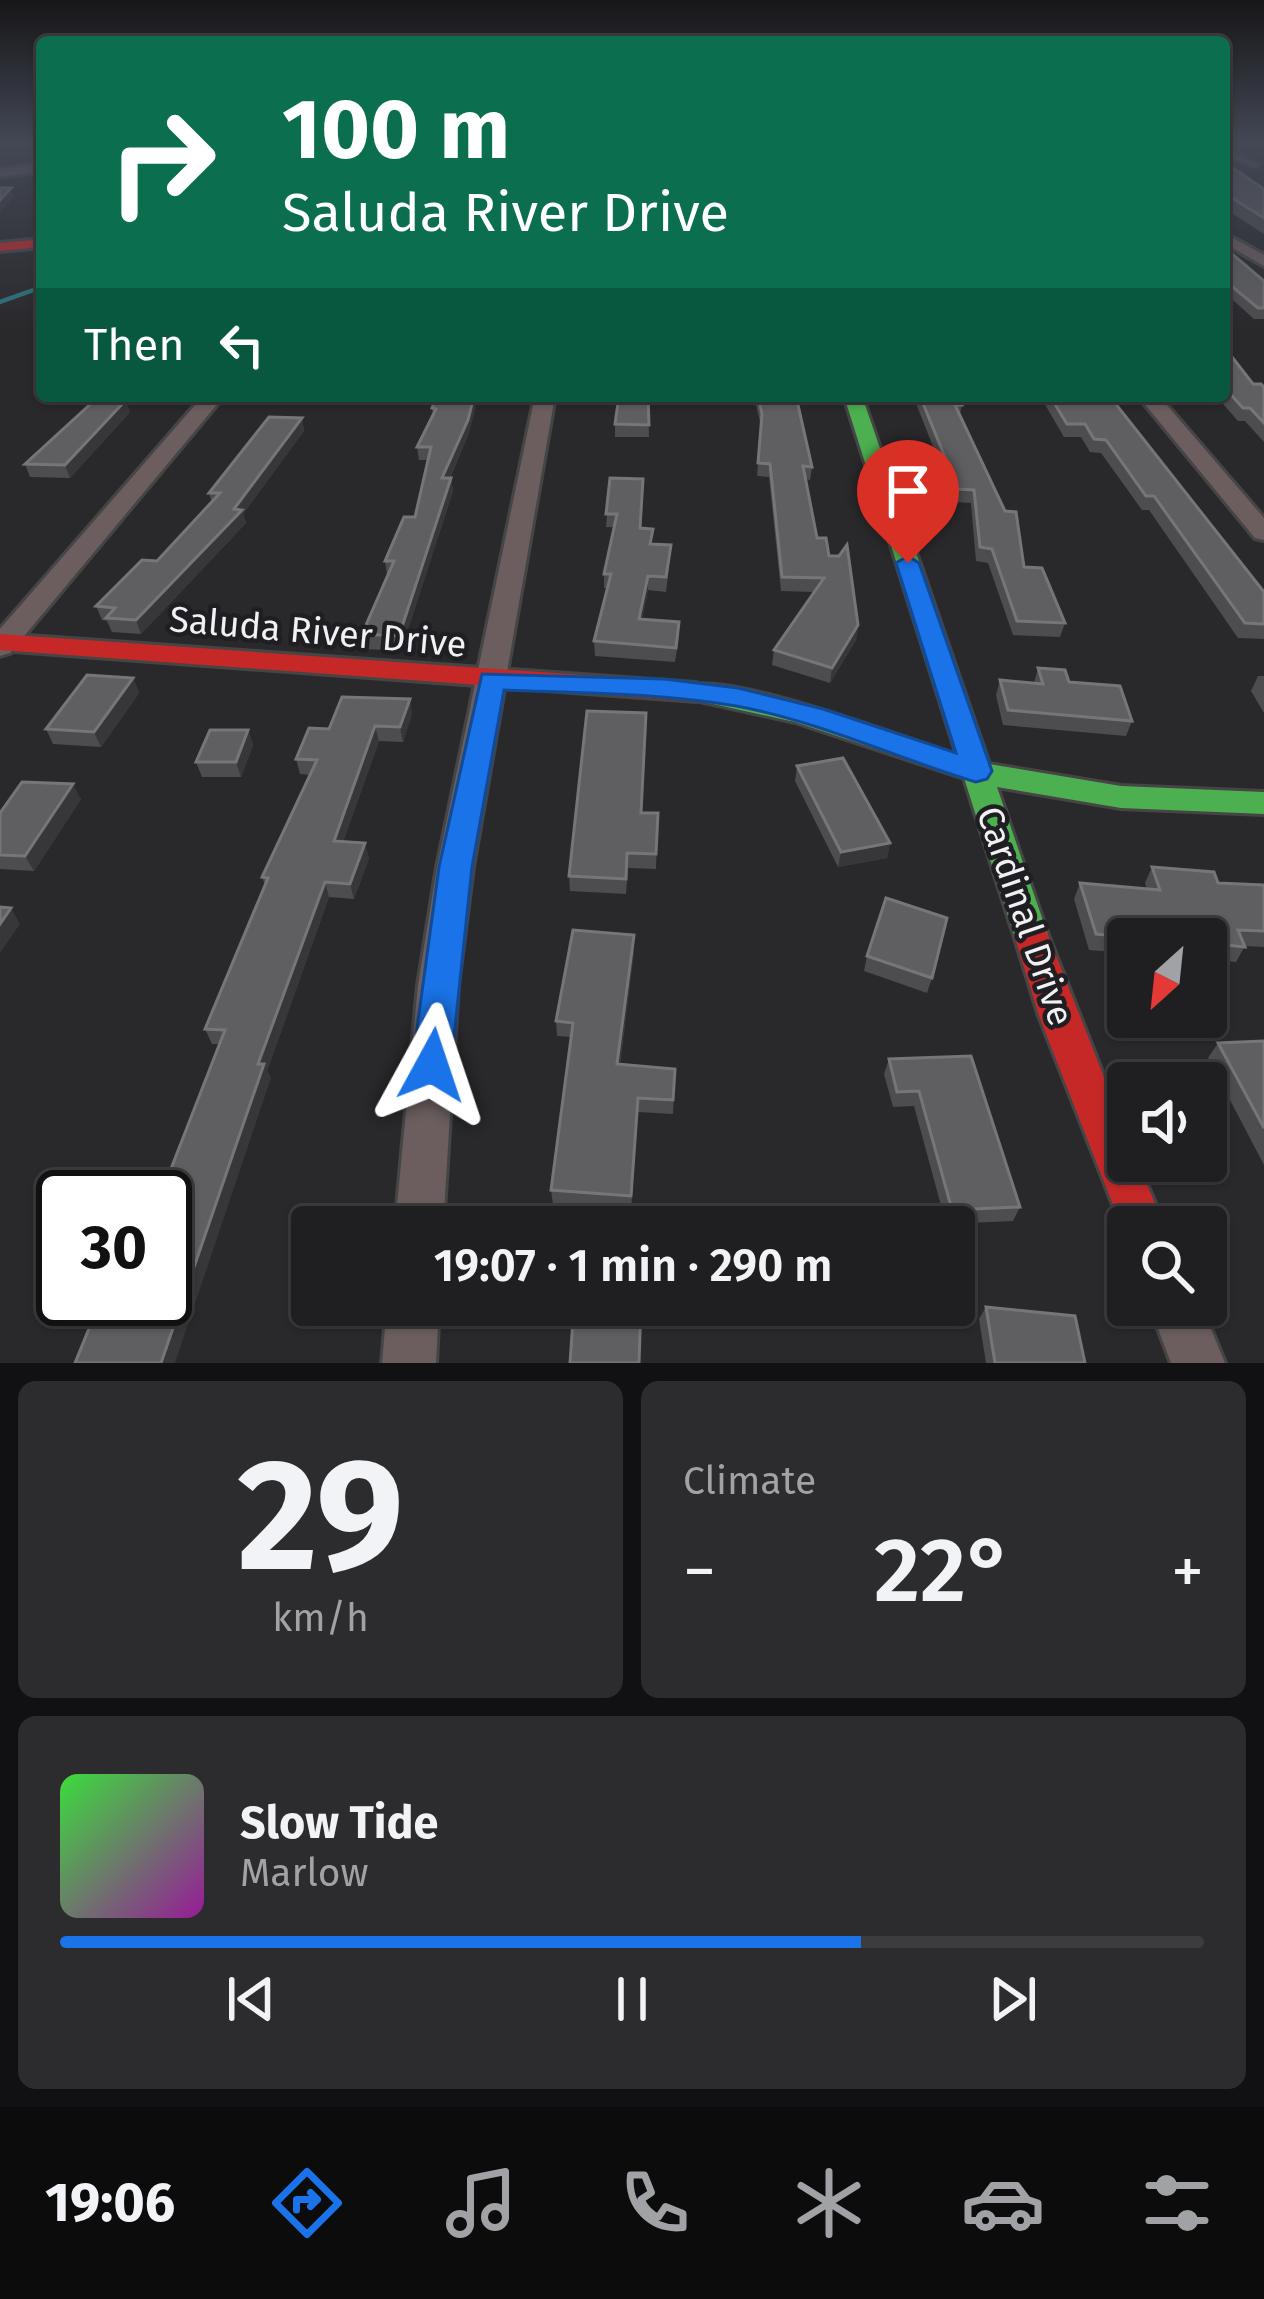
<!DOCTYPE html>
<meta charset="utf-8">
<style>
body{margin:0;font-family:"Fira Sans",sans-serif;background:#2c2b2d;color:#f1f3f6;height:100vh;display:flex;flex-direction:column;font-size:45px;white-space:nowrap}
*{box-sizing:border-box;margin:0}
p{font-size:39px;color:#a1a2a5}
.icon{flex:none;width:66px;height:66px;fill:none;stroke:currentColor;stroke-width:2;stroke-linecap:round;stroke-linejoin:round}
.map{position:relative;height:1363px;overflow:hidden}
.panel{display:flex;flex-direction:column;gap:18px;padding:18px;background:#111012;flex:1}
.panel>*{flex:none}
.top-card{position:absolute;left:36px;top:36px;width:1194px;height:366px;border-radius:12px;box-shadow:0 3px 9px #0004,0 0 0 3px #3c3c3e;background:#0b6e4f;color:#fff;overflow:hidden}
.needle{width:78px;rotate:207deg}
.fabs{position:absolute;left:1107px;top:918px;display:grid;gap:24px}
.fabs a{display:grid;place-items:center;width:120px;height:120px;border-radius:12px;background:#1f1e20;box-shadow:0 3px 9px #0004,0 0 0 3px #3c3c3e;font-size:60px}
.speed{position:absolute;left:36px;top:1170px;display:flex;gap:24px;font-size:60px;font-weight:700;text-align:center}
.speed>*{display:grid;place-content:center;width:156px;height:156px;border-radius:50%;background:#1f1e20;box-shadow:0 3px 9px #0004,0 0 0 3px #3c3c3e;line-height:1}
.speed .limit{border:6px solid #111;border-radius:18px;background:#fff;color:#111}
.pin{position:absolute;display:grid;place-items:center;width:102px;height:102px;color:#fff;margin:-123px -51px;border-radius:50% 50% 50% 0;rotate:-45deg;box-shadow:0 0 12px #0007}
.pin .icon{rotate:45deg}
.me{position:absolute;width:132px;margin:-66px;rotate:5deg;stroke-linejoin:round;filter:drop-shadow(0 0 9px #0008)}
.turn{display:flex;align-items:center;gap:42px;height:252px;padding:0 48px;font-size:54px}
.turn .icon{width:156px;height:156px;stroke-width:2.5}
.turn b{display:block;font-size:84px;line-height:102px}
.then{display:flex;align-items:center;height:114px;padding:0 48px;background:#0003;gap:24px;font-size:45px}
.big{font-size:90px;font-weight:600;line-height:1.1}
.panel .widget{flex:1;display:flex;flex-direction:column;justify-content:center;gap:18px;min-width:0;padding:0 42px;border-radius:18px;background:#2c2b2d}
.panel .dial{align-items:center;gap:0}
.dial b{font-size:156px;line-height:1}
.song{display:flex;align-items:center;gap:36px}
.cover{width:144px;height:144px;border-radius:18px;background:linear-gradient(135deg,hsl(120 70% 55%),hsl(300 70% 35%))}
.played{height:12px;border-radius:6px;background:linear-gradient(90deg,#1a73e8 70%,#3c3c3e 70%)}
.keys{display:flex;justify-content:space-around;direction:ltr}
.heat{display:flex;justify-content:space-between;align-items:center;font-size:66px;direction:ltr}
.panel .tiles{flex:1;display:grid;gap:18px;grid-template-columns:1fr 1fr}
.widget:last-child{grid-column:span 2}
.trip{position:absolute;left:291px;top:1206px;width:684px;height:120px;border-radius:12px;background:#1f1e20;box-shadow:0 3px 9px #0004,0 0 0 3px #3c3c3e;font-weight:600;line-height:120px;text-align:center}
.menu{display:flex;height:192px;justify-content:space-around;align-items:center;background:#0c0c0d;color:#a1a2a5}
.menu .icon{width:84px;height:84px}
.menu .on{color:#1a73e8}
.menu b{font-size:54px;color:#f1f3f6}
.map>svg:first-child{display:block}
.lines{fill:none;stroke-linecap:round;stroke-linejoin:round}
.stream{stroke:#2a757f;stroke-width:4.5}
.lane-casing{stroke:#454546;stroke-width:6}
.street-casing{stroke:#454546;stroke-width:6}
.fast-casing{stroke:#454546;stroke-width:6}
.jam-casing{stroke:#454546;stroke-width:6}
.lane{fill:#6c5e5f;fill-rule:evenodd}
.street{fill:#6c5e5f;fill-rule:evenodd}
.fast{fill:#4caf50;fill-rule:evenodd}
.jam{fill:#c62828;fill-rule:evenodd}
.wall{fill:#4d4c4e}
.shaded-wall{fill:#373639}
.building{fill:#5f5e60;stroke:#767577;stroke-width:3}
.route{fill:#1a73e8;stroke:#114b97;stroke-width:3}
.labels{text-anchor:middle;stroke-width:9;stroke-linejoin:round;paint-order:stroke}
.street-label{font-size:36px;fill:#f1f0f3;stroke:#1f1e22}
</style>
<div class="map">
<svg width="1264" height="1363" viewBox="0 0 1264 1363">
<rect width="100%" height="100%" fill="#29282b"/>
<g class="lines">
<!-- stream -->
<polyline class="stream" points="0,302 42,287"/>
<!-- lane casing -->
<g class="lane-casing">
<polygon id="lane" points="1224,150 1257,164 1258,165 1253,166 1224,154"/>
</g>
<!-- street casing -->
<g class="street-casing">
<g id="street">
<polygon points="42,163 42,171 0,177 0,169"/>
<polygon points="1224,233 1264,255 1264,266 1224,243"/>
<polygon points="203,396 224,396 10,653 0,656 0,629"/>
<polygon points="535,396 555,396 473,867 458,985 443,1227 395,1227 418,985 437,867"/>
<polygon points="1138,396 1159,396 1264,518 1264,540 1255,538"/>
<polygon points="387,1305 439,1305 436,1363 382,1363"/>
<polygon points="1149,1305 1201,1305 1225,1363 1171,1363"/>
</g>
</g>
<!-- fast casing -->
<g class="fast-casing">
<path id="fast" d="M844 396H862L989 764 1121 786 1264 792V814L1121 808 997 787 1048 935 1043 945 1031 950 1019 945 1014 935 964 778 795 722 686 698 682 692 686 686C735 673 902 738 957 755Z"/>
</g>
<!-- jam casing -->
<g class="jam-casing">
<g id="jam">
<polygon points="42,239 42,247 0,251 0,243"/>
<polygon points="0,634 696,683 710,692 696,701 0,650"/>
<polygon points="1031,920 1043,925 1048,935 1128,1138 1128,1161 1137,1161 1165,1227 1128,1227 1128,1243 1039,1016 1014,935 1019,925"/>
</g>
</g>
<!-- lane -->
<use href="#lane" class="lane"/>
<!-- street -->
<use href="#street" class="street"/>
<!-- fast -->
<use href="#fast" class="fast"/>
<!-- jam -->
<use href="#jam" class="jam"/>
</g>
<!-- wall -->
<g class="wall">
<polygon points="1224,162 1264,189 1264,234 1224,208"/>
<polygon points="1224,247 1264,281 1264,319 1254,319 1224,292"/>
<polygon points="1224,353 1253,384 1264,387 1264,442 1245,421 1238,421 1216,396 1224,396"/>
<polygon points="437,396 469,433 450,478 451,478 453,491 401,651 365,649 362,634 387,575 385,561 415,517 428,460 419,460 417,447 433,416 432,408"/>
<polygon points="648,396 649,437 615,437 615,424"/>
<polygon points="754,396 796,396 812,467 810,480 806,479 817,538 829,556 858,625 856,640 830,683 772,665 774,650 814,592 781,591 769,477 757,476 761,426"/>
<polygon points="913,396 958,396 962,405 960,414 1024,567 1065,623 1060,637 1013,635 988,563 976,561 971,503 955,502"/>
<polygon points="1040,396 1098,396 1264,592 1264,639 1238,638 1149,510 1142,510 1101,453 1090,452 1081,437 1064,437"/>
<polygon points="130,412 70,478 30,477 25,464"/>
<polygon points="302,418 304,431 243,514 246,523 141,634 112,632 107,621 102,620 96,606 157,561 212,503 209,493"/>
<polygon points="610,478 652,544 670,559 666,592 648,590 642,619 679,636 675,662 595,656 594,641 608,588 604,588 604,574 614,527 606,527"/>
<polygon points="1038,668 1132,721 1126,736 1003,725 996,695 1000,680 1034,683"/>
<polygon points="1258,676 1264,676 1264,713 1251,691"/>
<polygon points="133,678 139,693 101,747 53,744 46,729"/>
<polygon points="412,714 403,742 379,741 343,842 369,858 354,899 329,897 267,1071 271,1078 165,1299 220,1044 212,1044 205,1029 265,885 262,877 310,775 300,774 296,759 329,729"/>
<polygon points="248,730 253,745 241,777 202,777 196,762"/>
<polygon points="797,766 890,843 887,858 838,867 795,781"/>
<polygon points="81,799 34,871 0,869 0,813"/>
<polygon points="641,813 658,813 656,869 628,868 626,894 570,891 569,876"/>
<polygon points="1152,867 1218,883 1264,885 1264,947 1245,946 1236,962 1206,959 1206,939 1128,939 1128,953 1089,950 1074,899 1080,883 1147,889 1145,883"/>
<polygon points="634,935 634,951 620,1065 675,1069 673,1114 638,1112 631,1210 553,1204 551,1190 571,1037 557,1036 556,1021"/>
<polygon points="867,956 932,978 927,993 864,971"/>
<polygon points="1264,1041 1264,1165 1208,1058 1218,1043"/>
<polygon points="971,1056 1020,1207 1013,1221 946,1224 914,1106 893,1107 884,1074 889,1059"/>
<polygon points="574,1305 668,1305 667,1316 641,1314"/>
<polygon points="986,1307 1085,1363 986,1363 979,1319"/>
</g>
<!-- shaded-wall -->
<g class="shaded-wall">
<polygon points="11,188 14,197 0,213 0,200"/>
<polygon points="474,396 479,396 469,433 444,491 442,478"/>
<polygon points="126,400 130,412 70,478 65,465"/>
<polygon points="302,418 304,431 243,514 246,523 141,634 136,620 234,509"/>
<polygon points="451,478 453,491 401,651 399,636"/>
<polygon points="648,576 648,590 639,633 639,619"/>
<polygon points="858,625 856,640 830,683 832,668"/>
<polygon points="133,678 139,693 101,747 94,732"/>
<polygon points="410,699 412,714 403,742 400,727"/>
<polygon points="375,726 379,741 338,856 334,841"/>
<polygon points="248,730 253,745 241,777 236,762"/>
<polygon points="73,784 81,799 34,871 25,856"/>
<polygon points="365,843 369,858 354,899 350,884"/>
<polygon points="890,843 887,858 838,867 841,852"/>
<polygon points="325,882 329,897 267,1071 271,1078 175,1363 161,1363 258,1064"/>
<polygon points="11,908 20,924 0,953 0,924"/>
<polygon points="634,935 634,951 618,1079 617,1064"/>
</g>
<!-- building -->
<g class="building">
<polygon points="1224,162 1264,189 1264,218 1224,193"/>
<polygon points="0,188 11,188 0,200"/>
<polygon points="1224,247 1264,281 1264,308 1258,308 1224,280"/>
<polygon points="1224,353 1229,353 1253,384 1261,384 1264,387 1264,423 1250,408 1243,408 1224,387"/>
<polygon points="437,396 474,396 468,420 442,478 451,478 399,636 362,634 394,561 385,561 404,517 415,517 431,447 417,447 436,409 432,408"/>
<polygon points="619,396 648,396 649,425 615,424"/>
<polygon points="758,396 796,396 812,467 803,466 817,538 826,538 829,556 839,556 847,545 858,625 832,668 774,650 824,578 782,577 770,464 758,463 762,414"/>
<polygon points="920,396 958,396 962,405 955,405 1005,511 1016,512 1024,567 1042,568 1065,623 1017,621 992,549 980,547 974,490 958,489"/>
<polygon points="1050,396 1098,396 1102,403 1115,403 1264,592 1264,624 1245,623 1154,496 1146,496 1106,440 1094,439 1085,424 1067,424"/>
<polygon points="96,399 126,400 65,465 25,464"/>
<polygon points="269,417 302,418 234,509 242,510 136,620 106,618 115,608 96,606 142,560 157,561 220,493 209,493"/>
<polygon points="610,478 643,479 640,528 653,529 650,544 671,545 666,577 648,576 639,619 679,622 676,648 594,641 611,574 604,574 617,514 606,514"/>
<polygon points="1038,668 1065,670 1069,682 1120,686 1132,721 1008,710 1000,680 1043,684"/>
<polygon points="87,675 133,678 94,732 46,729"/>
<polygon points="342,697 410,699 400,727 375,726 334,841 365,843 350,884 325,882 258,1064 264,1064 161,1363 75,1363 101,1299 165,1299 165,1197 160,1197 225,1030 205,1029 268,878 262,877 317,760 296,759 309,728 329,729"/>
<polygon points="587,711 646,713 641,813 658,813 656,854 627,853 626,879 569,876"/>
<polygon points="210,730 248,730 236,762 196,762"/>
<polygon points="843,758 890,843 841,852 797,766"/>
<polygon points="22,782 73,784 25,856 0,855 0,813"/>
<polygon points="1152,867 1214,872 1218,883 1264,885 1264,931 1238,930 1245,947 1206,943 1206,939 1152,939 1096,934 1080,883 1160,890"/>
<polygon points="886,898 947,918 932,978 867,956"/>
<polygon points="0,907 11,908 0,924"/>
<polygon points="573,930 634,935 617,1064 675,1069 673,1100 638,1098 631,1196 551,1190 573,1023 556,1021"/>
<polygon points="1264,1041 1264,1128 1218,1043"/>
<polygon points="971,1056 1020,1207 952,1210 919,1091 897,1092 889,1059"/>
<polygon points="574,1305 641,1305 639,1363 570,1363"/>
<polygon points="986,1307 1075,1316 1085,1363 995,1363"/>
</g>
<!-- sky -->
<linearGradient id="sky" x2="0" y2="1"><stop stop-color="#171618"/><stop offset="0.43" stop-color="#434855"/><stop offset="1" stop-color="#434855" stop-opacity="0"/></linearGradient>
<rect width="1264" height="333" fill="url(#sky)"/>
<!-- route -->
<path class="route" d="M908 556 919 563 992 771 987 779 976 782C896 758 819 721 736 706 660 693 581 693 504 690L472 867 451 1065 446 1078 432 1084 418 1078 412 1065 439 867 482 674 664 679 738 688 823 709 956 753 896 563Z"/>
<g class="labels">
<!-- street labels -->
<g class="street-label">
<text transform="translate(318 631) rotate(5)" y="13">Saluda River Drive</text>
<text transform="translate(1026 916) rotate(71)" y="13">Cardinal Drive</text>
</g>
</g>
</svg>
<div class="fabs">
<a><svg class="needle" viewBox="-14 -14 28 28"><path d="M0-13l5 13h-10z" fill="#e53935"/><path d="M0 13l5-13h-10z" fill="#a1a2a5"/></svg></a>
<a><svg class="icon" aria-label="sound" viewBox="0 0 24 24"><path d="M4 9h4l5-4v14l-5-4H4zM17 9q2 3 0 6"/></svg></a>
<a><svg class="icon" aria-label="search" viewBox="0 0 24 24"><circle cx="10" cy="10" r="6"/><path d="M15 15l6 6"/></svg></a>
</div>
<div class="speed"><div class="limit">30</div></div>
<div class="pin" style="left:908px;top:563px;background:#d93025"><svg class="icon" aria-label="arrive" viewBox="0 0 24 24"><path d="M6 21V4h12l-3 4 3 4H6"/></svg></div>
<svg class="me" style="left:432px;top:1065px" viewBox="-20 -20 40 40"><path d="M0-17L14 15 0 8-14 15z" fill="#1a73e8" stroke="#fff" stroke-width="4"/></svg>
<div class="trip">19:07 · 1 min · 290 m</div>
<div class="top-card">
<div class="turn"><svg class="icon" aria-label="right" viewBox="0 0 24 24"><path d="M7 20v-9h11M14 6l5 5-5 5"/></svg><div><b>100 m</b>Saluda River Drive</div></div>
<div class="then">Then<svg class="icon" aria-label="left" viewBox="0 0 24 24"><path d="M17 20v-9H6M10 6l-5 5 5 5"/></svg></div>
</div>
</div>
<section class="panel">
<div class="tiles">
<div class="widget dial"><b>29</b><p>km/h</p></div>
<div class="widget"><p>Climate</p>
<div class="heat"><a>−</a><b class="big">22°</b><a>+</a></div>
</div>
<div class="widget">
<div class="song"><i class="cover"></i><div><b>Slow Tide</b><p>Marlow</p></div></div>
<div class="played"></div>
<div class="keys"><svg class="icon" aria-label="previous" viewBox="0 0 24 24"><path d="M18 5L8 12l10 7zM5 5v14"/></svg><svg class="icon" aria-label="pause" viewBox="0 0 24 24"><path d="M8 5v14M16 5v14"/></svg><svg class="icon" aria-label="next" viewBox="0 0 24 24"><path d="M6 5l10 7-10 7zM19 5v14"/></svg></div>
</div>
</div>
</section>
<nav class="menu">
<b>19:06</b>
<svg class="icon on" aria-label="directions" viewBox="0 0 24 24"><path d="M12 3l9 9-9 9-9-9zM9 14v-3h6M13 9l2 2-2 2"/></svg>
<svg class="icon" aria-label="music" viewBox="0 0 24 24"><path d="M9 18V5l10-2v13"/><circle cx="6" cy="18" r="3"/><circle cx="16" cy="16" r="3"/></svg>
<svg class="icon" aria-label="phone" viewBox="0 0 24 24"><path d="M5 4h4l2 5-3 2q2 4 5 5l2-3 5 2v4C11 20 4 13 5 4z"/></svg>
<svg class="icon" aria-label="climate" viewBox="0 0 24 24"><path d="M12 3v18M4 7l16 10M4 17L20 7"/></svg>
<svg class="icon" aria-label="car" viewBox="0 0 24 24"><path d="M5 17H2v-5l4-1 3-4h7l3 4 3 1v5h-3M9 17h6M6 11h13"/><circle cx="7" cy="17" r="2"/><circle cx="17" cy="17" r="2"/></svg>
<svg class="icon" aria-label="filters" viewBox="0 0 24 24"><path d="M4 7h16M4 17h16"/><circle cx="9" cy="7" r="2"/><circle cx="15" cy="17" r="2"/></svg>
</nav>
